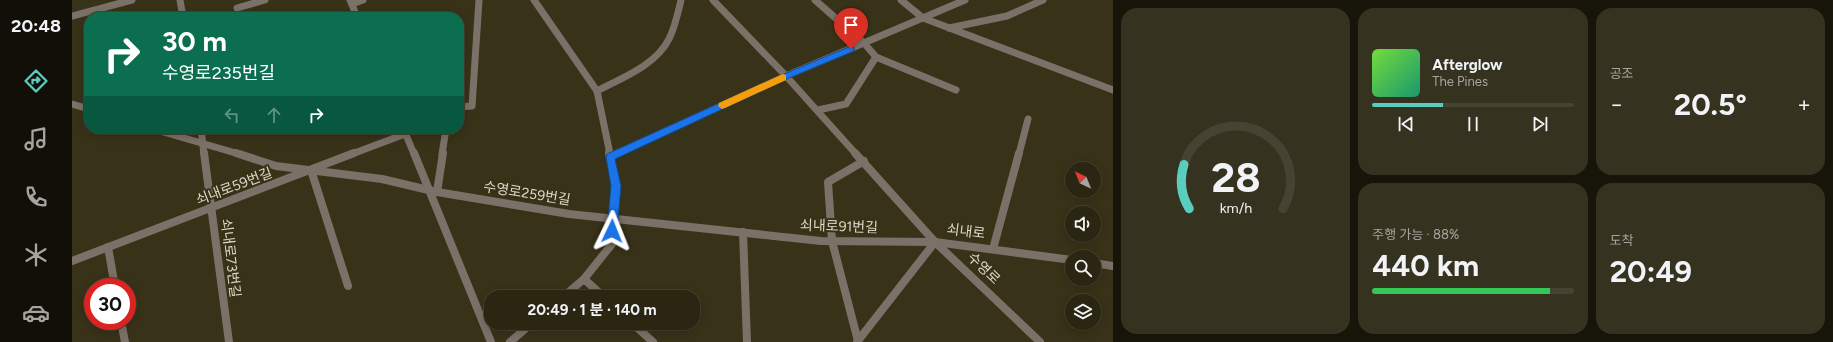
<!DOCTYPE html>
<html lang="ko">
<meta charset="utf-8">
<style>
body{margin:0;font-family:Figtree,"Noto Sans KR",sans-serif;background:#363220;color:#f1f3f6;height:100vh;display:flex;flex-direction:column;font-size:15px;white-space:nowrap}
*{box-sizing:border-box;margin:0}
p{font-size:13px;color:#a5a59f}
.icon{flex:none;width:22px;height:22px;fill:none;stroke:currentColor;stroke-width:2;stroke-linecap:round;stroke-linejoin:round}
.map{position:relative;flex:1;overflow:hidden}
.drawer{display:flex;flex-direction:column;gap:8px;padding:8px;background:#17150a;width:720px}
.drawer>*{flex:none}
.hud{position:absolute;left:12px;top:12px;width:380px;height:122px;border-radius:16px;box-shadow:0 2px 10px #0003,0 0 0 1px #464332;background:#0b6e4f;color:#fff;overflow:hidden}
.needle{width:26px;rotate:317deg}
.fabs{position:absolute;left:993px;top:162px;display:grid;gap:8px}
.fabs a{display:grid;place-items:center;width:36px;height:36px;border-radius:50%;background:#2a2612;box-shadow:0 2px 10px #0003,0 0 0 1px #464332;font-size:20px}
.speed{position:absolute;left:12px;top:278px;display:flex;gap:8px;font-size:20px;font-weight:700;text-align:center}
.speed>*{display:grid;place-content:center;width:52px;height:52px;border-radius:50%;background:#2a2612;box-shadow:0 2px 10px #0003,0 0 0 1px #464332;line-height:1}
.speed .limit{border:6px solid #d22;background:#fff;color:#111}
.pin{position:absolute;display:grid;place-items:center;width:34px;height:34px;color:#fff;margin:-41px -17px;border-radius:50% 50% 50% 0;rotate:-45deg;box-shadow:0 0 4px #0007}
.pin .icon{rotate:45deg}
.me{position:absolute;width:44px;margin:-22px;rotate:2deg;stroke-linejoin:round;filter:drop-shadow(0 0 3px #0008)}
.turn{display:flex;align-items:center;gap:14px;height:84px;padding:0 12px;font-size:18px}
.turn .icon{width:52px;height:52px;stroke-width:2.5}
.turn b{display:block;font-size:28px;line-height:34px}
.lanes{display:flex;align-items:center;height:38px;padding:0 12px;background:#0003;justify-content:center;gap:20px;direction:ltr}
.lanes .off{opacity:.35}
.big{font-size:30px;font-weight:700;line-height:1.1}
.drawer .card{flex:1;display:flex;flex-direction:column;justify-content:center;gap:6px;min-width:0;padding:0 14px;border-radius:16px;background:#363220}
.drawer .dial{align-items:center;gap:0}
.dial svg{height:104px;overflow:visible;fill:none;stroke:#464332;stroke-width:7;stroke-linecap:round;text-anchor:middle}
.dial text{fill:#f1f3f6;stroke:none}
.song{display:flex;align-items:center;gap:12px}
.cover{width:48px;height:48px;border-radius:6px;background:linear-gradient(135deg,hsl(100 70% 55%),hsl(160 70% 35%))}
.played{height:4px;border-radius:2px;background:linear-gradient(90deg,#59cebe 35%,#464332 35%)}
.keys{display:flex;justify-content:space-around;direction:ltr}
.heat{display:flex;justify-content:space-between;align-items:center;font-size:22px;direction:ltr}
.charge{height:6px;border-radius:3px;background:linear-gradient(90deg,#34c759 88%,#464332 0)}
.drawer .tiles{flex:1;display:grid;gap:8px;grid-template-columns:repeat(3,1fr)}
.card:first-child{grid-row:span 2}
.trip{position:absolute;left:412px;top:290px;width:216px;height:40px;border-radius:16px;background:#2a2612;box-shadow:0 2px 10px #0003,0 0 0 1px #464332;font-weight:700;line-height:40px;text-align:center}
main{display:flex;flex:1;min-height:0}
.dock{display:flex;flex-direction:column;width:72px;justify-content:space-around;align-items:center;background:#110f07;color:#a5a59f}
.dock .icon{width:28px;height:28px}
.dock .on{color:#59cebe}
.dock b{font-size:18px;color:#f1f3f6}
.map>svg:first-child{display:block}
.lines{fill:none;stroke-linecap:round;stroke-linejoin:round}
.service-far1{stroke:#7c7168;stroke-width:7}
.service{stroke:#7c7168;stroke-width:8}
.minor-far1{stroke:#7c7168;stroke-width:7}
.minor{stroke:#7c7168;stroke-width:8}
.route{fill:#1a73e8;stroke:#114b97}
.slow{fill:#f59e0b}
.labels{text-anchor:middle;stroke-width:4;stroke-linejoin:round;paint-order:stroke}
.street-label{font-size:14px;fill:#ddd9ca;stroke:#383218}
</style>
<main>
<nav class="dock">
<b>20:48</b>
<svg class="icon on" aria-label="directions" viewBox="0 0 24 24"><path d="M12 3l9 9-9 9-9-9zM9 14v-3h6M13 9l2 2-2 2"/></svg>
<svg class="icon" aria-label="music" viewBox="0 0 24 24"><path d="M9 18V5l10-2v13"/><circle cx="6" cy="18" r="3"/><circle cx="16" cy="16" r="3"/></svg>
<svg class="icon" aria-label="phone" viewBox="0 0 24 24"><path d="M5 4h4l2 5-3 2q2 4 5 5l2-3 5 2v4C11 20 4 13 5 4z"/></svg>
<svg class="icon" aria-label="climate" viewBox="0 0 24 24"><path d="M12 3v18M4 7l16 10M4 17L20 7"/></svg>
<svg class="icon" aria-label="car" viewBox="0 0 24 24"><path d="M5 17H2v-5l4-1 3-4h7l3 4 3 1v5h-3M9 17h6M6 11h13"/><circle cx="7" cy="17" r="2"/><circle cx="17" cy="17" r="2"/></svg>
</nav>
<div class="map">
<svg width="1041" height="342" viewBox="0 0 1041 342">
<rect width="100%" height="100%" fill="#383218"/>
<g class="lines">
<!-- service-far1 -->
<g class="service-far1">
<polyline points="165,8 193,0"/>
<polyline points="276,17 284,15"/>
<polyline points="804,57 884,90"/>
<polyline points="387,107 400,106 407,0"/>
<polyline points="370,154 374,129"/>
<polyline points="947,154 956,119"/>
</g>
<!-- service -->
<g class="service">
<polyline points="365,192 371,153"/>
<polyline points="36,247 43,287"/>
<polyline points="921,249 947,153"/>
<polyline points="49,321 53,342"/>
</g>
<!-- minor-far1 -->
<g class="minor-far1">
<polyline points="108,0 111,17"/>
<polyline points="278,0 285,17"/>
<polyline points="462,0 525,91 538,154"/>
<polyline points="641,0 714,76 784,154"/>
<polyline points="743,0 792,43 804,57 774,104 746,110"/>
<polyline points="829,0 851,18 1041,90"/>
<polyline points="280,4 291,0"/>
<polyline points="0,16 60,0"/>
<polyline points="877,28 935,16 971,0"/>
<path d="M525 91C550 78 584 65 597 39 603 27 606 13 609 0"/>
<polyline points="0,104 17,109"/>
<polyline points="81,129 167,154"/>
<polyline points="129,129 132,154"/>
<polyline points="332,130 342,154"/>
<polyline points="280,154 333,134"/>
<polyline points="544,154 714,76 893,0"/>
</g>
<!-- minor -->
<g class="minor">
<polyline points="132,153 157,342"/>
<polyline points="164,153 204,166 310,179 365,192 497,214 749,241 863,242 1000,260"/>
<polyline points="342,153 419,342"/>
<polyline points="783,153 863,242 968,342"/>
<polyline points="538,157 546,153"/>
<polyline points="239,170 276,286"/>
<polyline points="671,232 675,342"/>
<polyline points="0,261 282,153"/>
<polyline points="1022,263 1041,266"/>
<polyline points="512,279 532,297"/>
<polyline points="491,297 512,279 540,244 540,218 544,186 537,153"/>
<polyline points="560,323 581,342"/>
<polyline points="786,341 760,241 756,182 792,161"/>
<polyline points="438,342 460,323"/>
<polyline points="785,342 863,242"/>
</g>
</g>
<!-- route -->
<polygon class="route" points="779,46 782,47 782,51 717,78 543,159 549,186 545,231 544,234 537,234 535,231 539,186 534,157 535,154 712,74"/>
<!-- slow -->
<polygon class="slow" points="711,74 714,75 714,80 653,108 650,109 646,106 647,103"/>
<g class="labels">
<!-- street labels -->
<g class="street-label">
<text transform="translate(162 186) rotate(-21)" y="5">쇠내로59번길</text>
<text transform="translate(455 193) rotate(9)" y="5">수영로259번길</text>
<text transform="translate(767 226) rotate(2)" y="5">쇠내로91번길</text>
<text transform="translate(894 231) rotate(7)" y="5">쇠내로</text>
<text transform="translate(159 258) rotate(83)" y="5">쇠내로73번길</text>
<text transform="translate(912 268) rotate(44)" y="5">수영로</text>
</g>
</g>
</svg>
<div class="fabs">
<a><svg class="needle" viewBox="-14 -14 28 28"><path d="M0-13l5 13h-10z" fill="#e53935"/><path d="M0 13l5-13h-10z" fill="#a5a59f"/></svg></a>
<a><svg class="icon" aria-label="sound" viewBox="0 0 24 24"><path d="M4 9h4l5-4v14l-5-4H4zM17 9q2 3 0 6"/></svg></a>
<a><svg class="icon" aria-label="search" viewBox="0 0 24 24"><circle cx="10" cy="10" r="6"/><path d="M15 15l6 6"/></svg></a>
<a><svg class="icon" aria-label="layers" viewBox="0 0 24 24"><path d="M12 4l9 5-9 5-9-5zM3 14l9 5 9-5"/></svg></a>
</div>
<div class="speed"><div class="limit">30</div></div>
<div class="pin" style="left:779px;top:49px;background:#d93025"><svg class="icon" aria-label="arrive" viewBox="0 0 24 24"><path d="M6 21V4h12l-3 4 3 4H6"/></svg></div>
<svg class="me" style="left:540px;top:231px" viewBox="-20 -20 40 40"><path d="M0-17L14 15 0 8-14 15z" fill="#1a73e8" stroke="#fff" stroke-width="4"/></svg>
<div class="trip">20:49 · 1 분 · 140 m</div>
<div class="hud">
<div class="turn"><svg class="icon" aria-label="right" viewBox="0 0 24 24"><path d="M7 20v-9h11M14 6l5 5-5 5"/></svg><div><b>30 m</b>수영로235번길</div></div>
<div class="lanes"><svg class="icon off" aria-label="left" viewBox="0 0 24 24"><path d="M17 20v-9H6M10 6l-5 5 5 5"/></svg><svg class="icon off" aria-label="ahead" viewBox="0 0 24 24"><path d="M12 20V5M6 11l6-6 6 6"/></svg><svg class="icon" aria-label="right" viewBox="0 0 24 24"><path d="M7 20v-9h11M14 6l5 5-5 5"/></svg></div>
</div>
</div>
<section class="drawer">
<div class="tiles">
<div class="card dial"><svg viewBox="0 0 100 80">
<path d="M14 69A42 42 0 1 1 86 69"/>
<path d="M14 69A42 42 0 0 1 10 35" stroke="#59cebe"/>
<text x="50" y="56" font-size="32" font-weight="700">28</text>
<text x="50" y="72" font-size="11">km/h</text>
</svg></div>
<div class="card">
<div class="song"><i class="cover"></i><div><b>Afterglow</b><p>The Pines</p></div></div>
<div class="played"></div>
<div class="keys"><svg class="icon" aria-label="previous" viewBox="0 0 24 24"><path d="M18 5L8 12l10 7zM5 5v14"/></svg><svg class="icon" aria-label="pause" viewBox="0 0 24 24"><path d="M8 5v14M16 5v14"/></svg><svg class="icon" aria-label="next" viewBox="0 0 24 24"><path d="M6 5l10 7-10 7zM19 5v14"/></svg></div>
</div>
<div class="card"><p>공조</p>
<div class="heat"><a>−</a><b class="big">20.5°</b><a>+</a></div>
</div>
<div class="card"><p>주행 가능 · 88%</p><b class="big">440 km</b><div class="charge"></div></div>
<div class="card"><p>도착</p><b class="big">20:49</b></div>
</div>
</section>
</main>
